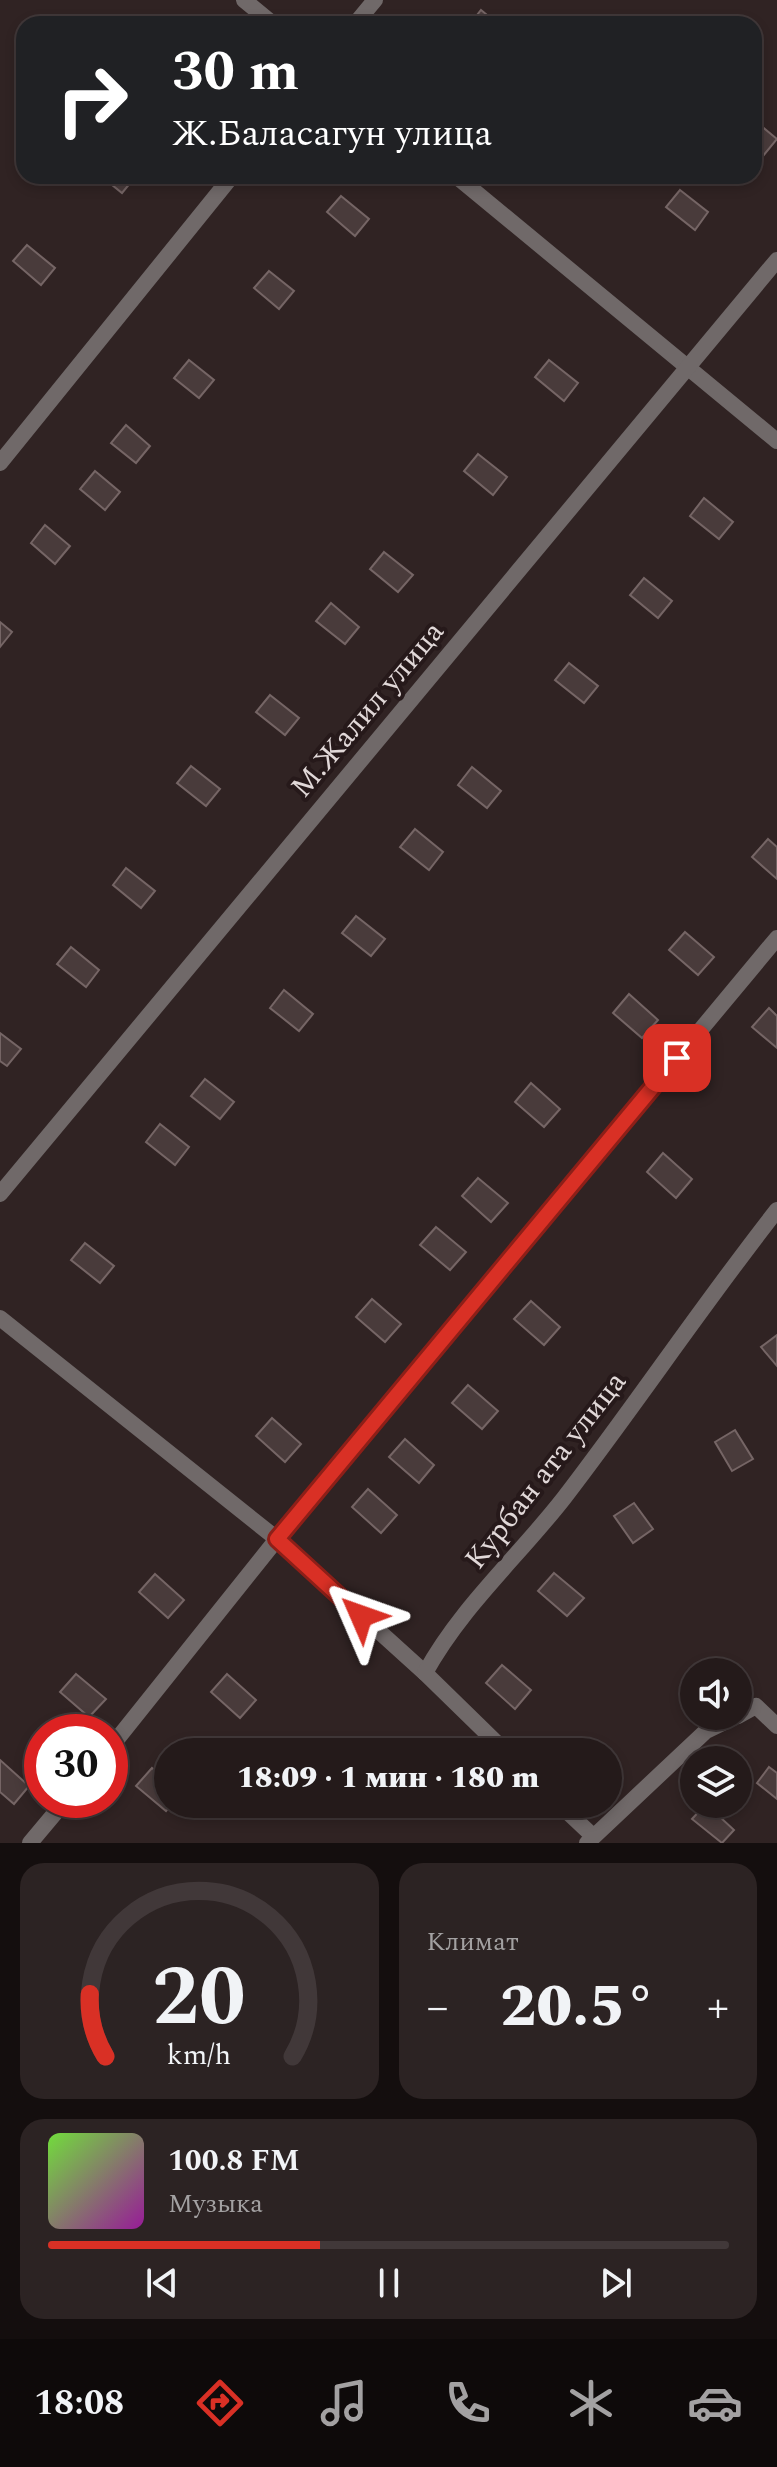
<!DOCTYPE html>
<html lang="ru">
<meta charset="utf-8">
<style>
body{margin:0;font-family:Spectral,serif;background:#2c2323;color:#f1f3f6;height:100vh;display:flex;flex-direction:column;font-size:30px;white-space:nowrap}
*{box-sizing:border-box;margin:0}
p{font-size:26px;color:#a3a1a2}
.icon{flex:none;width:44px;height:44px;fill:none;stroke:currentColor;stroke-width:2;stroke-linecap:round;stroke-linejoin:round}
.map{position:relative;height:1843px;overflow:hidden}
.sheet{display:flex;flex-direction:column;gap:20px;padding:20px;background:#140e0e;flex:1}
.sheet>*{flex:none}
.hud{position:absolute;left:16px;top:16px;width:746px;height:168px;border-radius:24px;box-shadow:0 4px 12px #0003,0 0 0 2px #413839;background:#202124;color:#fff;overflow:hidden}
.fabs{position:absolute;left:680px;top:1658px;display:grid;gap:16px}
.fabs a{display:grid;place-items:center;width:72px;height:72px;border-radius:50%;background:#241a1a;box-shadow:0 4px 12px #0003,0 0 0 2px #413839;font-size:40px}
.speed{position:absolute;left:24px;top:1714px;display:flex;gap:16px;font-size:40px;font-weight:700;text-align:center}
.speed>*{display:grid;place-content:center;width:104px;height:104px;border-radius:50%;background:#241a1a;box-shadow:0 4px 12px #0003,0 0 0 2px #413839;line-height:1}
.speed .limit{border:12px solid #d22;background:#fff;color:#111}
.pin{position:absolute;display:grid;place-items:center;width:68px;height:68px;color:#fff;margin:-34px;border-radius:16px;box-shadow:0 4px 12px #0006}
.me{position:absolute;width:88px;margin:-44px;rotate:313deg;stroke-linejoin:round;filter:drop-shadow(0 0 6px #0008)}
.turn{display:flex;align-items:center;gap:28px;height:168px;padding:0 24px;font-size:36px}
.turn .icon{width:104px;height:104px;stroke-width:2.5}
.turn b{display:block;font-size:56px;line-height:68px}
.big{font-size:60px;font-weight:800;line-height:1.1}
.sheet .card{flex:1;display:flex;flex-direction:column;justify-content:center;gap:12px;min-width:0;padding:0 28px;border-radius:24px;background:#2c2323}
.sheet .dial{align-items:center;gap:0}
.dial svg{height:208px;overflow:visible;fill:none;stroke:#413839;stroke-width:7;stroke-linecap:round;text-anchor:middle}
.dial text{fill:#f1f3f6;stroke:none}
.song{display:flex;align-items:center;gap:24px}
.cover{width:96px;height:96px;border-radius:12px;background:linear-gradient(135deg,hsl(100 70% 55%),hsl(300 70% 35%))}
.played{height:8px;border-radius:4px;background:linear-gradient(90deg,#d93025 40%,#413839 40%)}
.keys{display:flex;justify-content:space-around;direction:ltr}
.heat{display:flex;justify-content:space-between;align-items:center;font-size:44px;direction:ltr}
.sheet .tiles{flex:1;display:grid;gap:20px;grid-template-columns:1fr 1fr}
.card:last-child{grid-column:span 2}
.trip{position:absolute;left:154px;top:1738px;width:468px;height:80px;border-radius:40px;background:#241a1a;box-shadow:0 4px 12px #0003,0 0 0 2px #413839;font-weight:800;line-height:80px;text-align:center}
.tabs{display:flex;height:128px;justify-content:space-around;align-items:center;background:#0e0a0a;color:#a3a1a2}
.tabs .icon{width:56px;height:56px}
.tabs .current{color:#d93025}
.tabs b{font-size:36px;color:#f1f3f6}
.map>svg:first-child{display:block}
.building{fill:#493b3b;stroke:#756565;stroke-width:2}
.lines{fill:none;stroke-linecap:round;stroke-linejoin:round}
.minor{stroke:#706969;stroke-width:16}
.route-casing{stroke:#8d1f18;stroke-width:20}
.route{stroke:#d93025;stroke-width:14}
.labels{text-anchor:middle;stroke-width:8;stroke-linejoin:round;paint-order:stroke}
.street-label{font-size:30px;fill:#e1d8d8;stroke:#26191a}
</style>
<div class="map">
<svg width="777" height="1843" viewBox="0 0 777 1843">
<rect width="100%" height="100%" fill="#302323"/>
<!-- building -->
<g class="building">
<polygon points="481,10 498,24 470,24"/>
<polygon points="754,120 777,139 763,156 754,149"/>
<polygon points="101,176 136,176 122,193"/>
<polygon points="680,190 708,212 695,230 666,207"/>
<polygon points="341,196 369,219 355,236 327,212"/>
<polygon points="27,245 55,268 41,285 13,261"/>
<polygon points="269,271 294,291 279,309 254,288"/>
<polygon points="189,360 214,380 199,398 174,378"/>
<polygon points="549,360 578,383 564,401 535,377"/>
<polygon points="126,425 150,446 136,463 111,443"/>
<polygon points="478,454 507,477 493,495 464,471"/>
<polygon points="95,471 120,492 105,510 80,489"/>
<polygon points="704,498 733,522 719,539 690,516"/>
<polygon points="45,525 70,546 55,564 31,543"/>
<polygon points="384,552 413,575 398,592 370,569"/>
<polygon points="644,578 672,601 658,618 630,595"/>
<polygon points="331,603 359,627 345,644 316,621"/>
<polygon points="0,622 12,632 0,647"/>
<polygon points="569,663 598,686 584,703 555,680"/>
<polygon points="270,695 299,718 285,735 256,712"/>
<polygon points="191,766 220,789 206,806 177,783"/>
<polygon points="472,767 501,791 487,808 458,785"/>
<polygon points="415,829 443,852 429,870 400,847"/>
<polygon points="768,839 777,847 777,879 752,857"/>
<polygon points="126,868 155,891 141,908 113,885"/>
<polygon points="356,916 385,939 371,956 342,933"/>
<polygon points="685,932 714,957 698,975 669,950"/>
<polygon points="71,947 99,970 86,987 57,964"/>
<polygon points="284,990 313,1014 299,1031 270,1008"/>
<polygon points="629,994 658,1020 642,1038 613,1013"/>
<polygon points="769,1008 777,1016 777,1048 752,1027"/>
<polygon points="0,1033 21,1049 7,1066 0,1061"/>
<polygon points="205,1079 234,1102 220,1119 191,1096"/>
<polygon points="531,1083 560,1109 544,1127 515,1102"/>
<polygon points="160,1124 189,1147 175,1165 146,1142"/>
<polygon points="663,1153 692,1179 676,1198 647,1172"/>
<polygon points="478,1178 508,1203 491,1222 462,1196"/>
<polygon points="436,1227 466,1252 450,1270 420,1245"/>
<polygon points="85,1243 114,1266 100,1283 71,1260"/>
<polygon points="372,1299 401,1324 385,1342 356,1317"/>
<polygon points="531,1301 560,1327 544,1345 514,1319"/>
<polygon points="777,1335 777,1366 761,1347"/>
<polygon points="468,1385 498,1411 482,1429 452,1403"/>
<polygon points="272,1418 301,1444 285,1462 256,1436"/>
<polygon points="735,1430 753,1459 732,1471 715,1442"/>
<polygon points="405,1439 434,1465 419,1483 389,1457"/>
<polygon points="368,1489 397,1515 381,1533 352,1507"/>
<polygon points="634,1503 653,1529 633,1543 614,1516"/>
<polygon points="554,1573 584,1598 567,1616 538,1591"/>
<polygon points="155,1574 184,1600 168,1618 139,1592"/>
<polygon points="502,1665 531,1690 515,1709 486,1683"/>
<polygon points="76,1674 106,1699 89,1717 60,1692"/>
<polygon points="227,1674 256,1700 240,1718 211,1692"/>
<polygon points="0,1760 29,1786 14,1804 0,1792"/>
<polygon points="769,1767 777,1773 777,1799 757,1783"/>
<polygon points="152,1768 168,1781 168,1804 172,1804 166,1811 136,1786"/>
<polygon points="706,1804 734,1830 722,1843 692,1819"/>
</g>
<g class="lines">
<!-- minor -->
<g class="minor">
<polyline points="244,0 273,24"/>
<polyline points="355,24 375,0"/>
<polyline points="456,176 777,441"/>
<polyline points="0,463 232,176"/>
<polyline points="0,1194 777,260"/>
<polyline points="0,1318 277,1539 425,1673"/>
<polyline points="738,1716 756,1706 777,1726"/>
<polyline points="110,1748 277,1539 777,938"/>
<path d="M506 1752 425 1673C461 1607 518 1557 564 1498 637 1403 703 1304 777 1210"/>
<polyline points="559,1804 593,1836"/>
<polyline points="30,1843 66,1800"/>
<polyline points="587,1843 706,1731 737,1716"/>
</g>
</g>
<g class="lines">
<!-- route casing -->
<g class="route-casing">
<polyline id="route" points="361,1616 277,1539 677,1058"/>
</g>
<!-- route -->
<use href="#route" class="route"/>
</g>
<g class="labels">
<!-- street labels -->
<g class="street-label">
<text transform="translate(367 709) rotate(-50)" y="10">М.Жалил улица</text>
<text transform="translate(545 1470) rotate(-52)" y="10">Курбан ата улица</text>
</g>
</g>
</svg>
<div class="fabs">
<a><svg class="icon" aria-label="sound" viewBox="0 0 24 24"><path d="M4 9h4l5-4v14l-5-4H4zM17 9q2 3 0 6"/></svg></a>
<a><svg class="icon" aria-label="layers" viewBox="0 0 24 24"><path d="M12 4l9 5-9 5-9-5zM3 14l9 5 9-5"/></svg></a>
</div>
<div class="speed"><div class="limit">30</div></div>
<div class="pin" style="left:677px;top:1058px;background:#d93025"><svg class="icon" aria-label="arrive" viewBox="0 0 24 24"><path d="M6 21V4h12l-3 4 3 4H6"/></svg></div>
<svg class="me" style="left:361px;top:1616px" viewBox="-20 -20 40 40"><path d="M0-17L14 15 0 8-14 15z" fill="#d93025" stroke="#fff" stroke-width="4"/></svg>
<div class="trip">18:09 · 1 мин · 180 m</div>
<div class="hud">
<div class="turn"><svg class="icon" aria-label="right" viewBox="0 0 24 24"><path d="M7 20v-9h11M14 6l5 5-5 5"/></svg><div><b>30 m</b>Ж.Баласагун улица</div></div>
</div>
</div>
<section class="sheet">
<div class="tiles">
<div class="card dial"><svg viewBox="0 0 100 80">
<path d="M14 69A42 42 0 1 1 86 69"/>
<path d="M14 69A42 42 0 0 1 8 45" stroke="#d93025"/>
<text x="50" y="56" font-size="32" font-weight="700">20</text>
<text x="50" y="72" font-size="11">km/h</text>
</svg></div>
<div class="card"><p>Климат</p>
<div class="heat"><a>−</a><b class="big">20.5°</b><a>+</a></div>
</div>
<div class="card">
<div class="song"><i class="cover"></i><div><b>100.8 FM</b><p>Музыка</p></div></div>
<div class="played"></div>
<div class="keys"><svg class="icon" aria-label="previous" viewBox="0 0 24 24"><path d="M18 5L8 12l10 7zM5 5v14"/></svg><svg class="icon" aria-label="pause" viewBox="0 0 24 24"><path d="M8 5v14M16 5v14"/></svg><svg class="icon" aria-label="next" viewBox="0 0 24 24"><path d="M6 5l10 7-10 7zM19 5v14"/></svg></div>
</div>
</div>
</section>
<nav class="tabs">
<b>18:08</b>
<svg class="icon current" aria-label="directions" viewBox="0 0 24 24"><path d="M12 3l9 9-9 9-9-9zM9 14v-3h6M13 9l2 2-2 2"/></svg>
<svg class="icon" aria-label="music" viewBox="0 0 24 24"><path d="M9 18V5l10-2v13"/><circle cx="6" cy="18" r="3"/><circle cx="16" cy="16" r="3"/></svg>
<svg class="icon" aria-label="phone" viewBox="0 0 24 24"><path d="M5 4h4l2 5-3 2q2 4 5 5l2-3 5 2v4C11 20 4 13 5 4z"/></svg>
<svg class="icon" aria-label="climate" viewBox="0 0 24 24"><path d="M12 3v18M4 7l16 10M4 17L20 7"/></svg>
<svg class="icon" aria-label="car" viewBox="0 0 24 24"><path d="M5 17H2v-5l4-1 3-4h7l3 4 3 1v5h-3M9 17h6M6 11h13"/><circle cx="7" cy="17" r="2"/><circle cx="17" cy="17" r="2"/></svg>
</nav>
